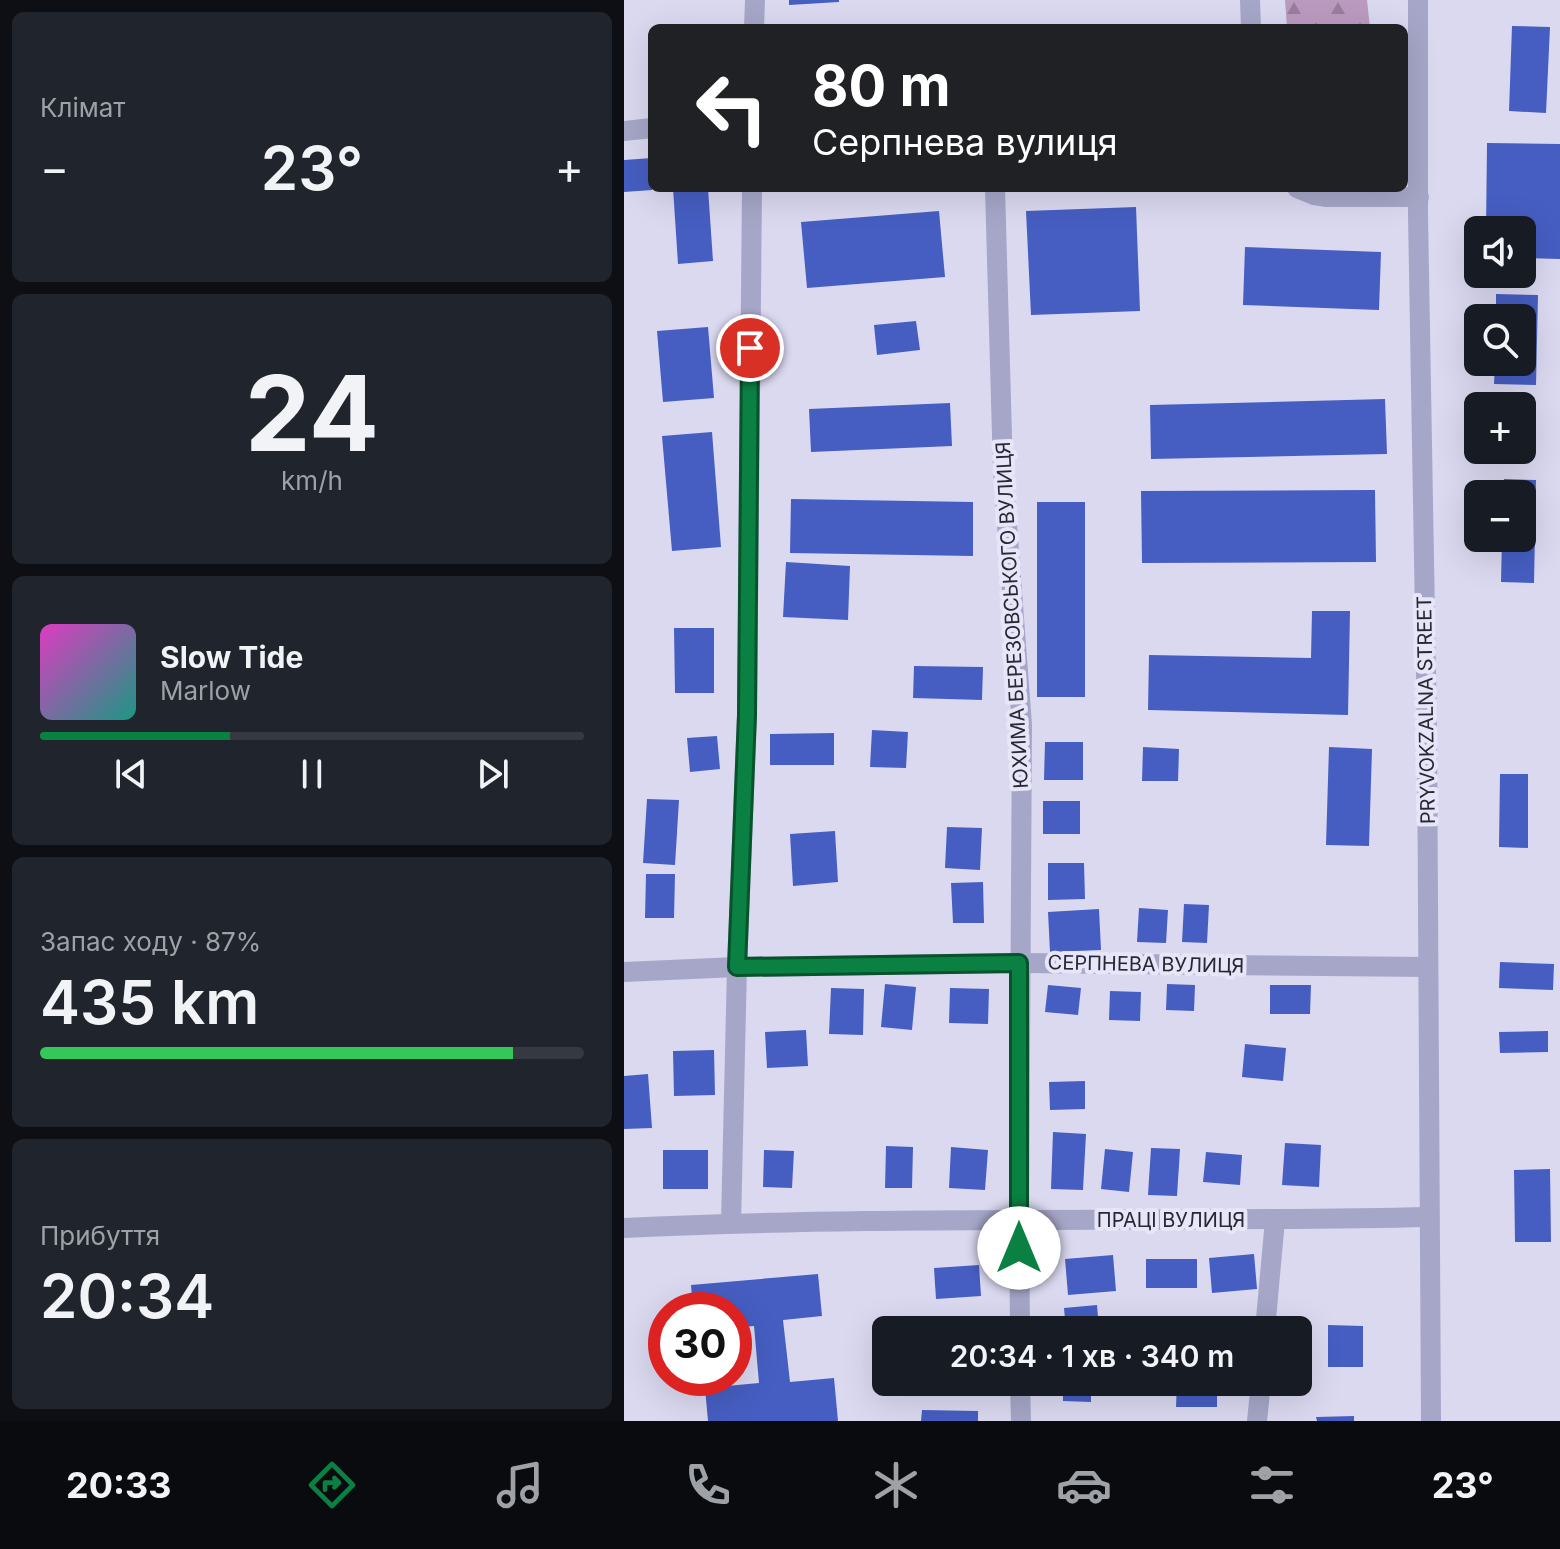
<!DOCTYPE html>
<html lang="uk">
<meta charset="utf-8">
<style>
body{margin:0;font-family:Inter,sans-serif;background:#20242c;color:#f1f3f6;height:100vh;display:flex;flex-direction:column;font-size:30px;white-space:nowrap}
*{box-sizing:border-box;margin:0}
p{font-size:26px;color:#9ea1a6}
.icon{flex:none;width:44px;height:44px;fill:none;stroke:currentColor;stroke-width:2;stroke-linecap:round;stroke-linejoin:round}
.map{position:relative;flex:1;overflow:hidden}
.side{display:flex;flex-direction:column;gap:12px;padding:12px;background:#0d0f14;width:624px}
.side>*{flex:none}
.hud{position:absolute;left:24px;top:24px;width:760px;height:168px;border-radius:12px;box-shadow:0 8px 32px #0002;background:#202124;color:#fff;overflow:hidden}
.buttons{position:absolute;left:840px;top:216px;display:grid;gap:16px}
.buttons a{display:grid;place-items:center;width:72px;height:72px;border-radius:12px;background:#171b24;box-shadow:0 8px 32px #0002;font-size:40px}
.speed{position:absolute;left:24px;top:1292px;display:flex;gap:16px;font-size:40px;font-weight:700;text-align:center}
.speed>*{display:grid;place-content:center;width:104px;height:104px;border-radius:50%;background:#171b24;box-shadow:0 8px 32px #0002;line-height:1}
.speed .limit{border:12px solid #d22;background:#fff;color:#111}
.pin{position:absolute;display:grid;place-items:center;width:68px;height:68px;color:#fff;margin:-34px;border:4px solid #fff;border-radius:50%;box-shadow:0 2px 8px #0007}
.me{position:absolute;width:88px;margin:-44px;rotate:0deg;stroke-linejoin:round;filter:drop-shadow(0 0 6px #0008)}
.turn{display:flex;align-items:center;gap:28px;height:168px;padding:0 32px;font-size:36px}
.turn .icon{width:104px;height:104px;stroke-width:2.5}
.turn b{display:block;font-size:56px;line-height:68px}
.big{font-size:60px;font-weight:600;line-height:1.1}
.side .widget{flex:1;display:flex;flex-direction:column;justify-content:center;gap:12px;min-width:0;padding:0 28px;border-radius:12px;background:#20242c}
.side .dial{align-items:center;gap:0}
.dial b{font-size:104px;line-height:1}
.song{display:flex;align-items:center;gap:24px}
.cover{width:96px;height:96px;border-radius:12px;background:linear-gradient(135deg,hsl(310 70% 55%),hsl(170 70% 35%))}
.played{height:8px;border-radius:4px;background:linear-gradient(90deg,#0b8043 35%,#363941 35%)}
.keys{display:flex;justify-content:space-around;direction:ltr}
.heat{display:flex;justify-content:space-between;align-items:center;font-size:44px;direction:ltr}
.charge{height:12px;border-radius:6px;background:linear-gradient(90deg,#34c759 87%,#363941 0)}
.trip{position:absolute;left:248px;top:1316px;width:440px;height:80px;border-radius:12px;background:#171b24;box-shadow:0 8px 32px #0002;font-weight:600;line-height:80px;text-align:center}
.dock{display:flex;height:128px;justify-content:space-around;align-items:center;background:#090b0e;color:#9ea1a6}
.dock .icon{width:56px;height:56px}
.dock .current{color:#0b8043}
.dock b{font-size:36px;color:#f1f3f6}
main{display:flex;flex:1;min-height:0}
.map>svg:first-child{display:block}
.forest{fill:url(#forest-firs)}
.building{fill:#465ec2}
.lines{fill:none;stroke-linecap:round;stroke-linejoin:round}
.street{stroke:#a6a6c8;stroke-width:20}
.route-casing{stroke:#07532c;stroke-width:20}
.route{stroke:#0b8043;stroke-width:14}
.labels{text-anchor:middle;stroke-width:8;stroke-linejoin:round;paint-order:stroke}
.street-label{font-size:20px;fill:#272834;stroke:#e7e5f8}
</style>
<main>
<section class="side">
<div class="widget"><p>Клімат</p>
<div class="heat"><a>−</a><b class="big">23°</b><a>+</a></div>
</div>
<div class="widget dial"><b>24</b><p>km/h</p></div>
<div class="widget">
<div class="song"><i class="cover"></i><div><b>Slow Tide</b><p>Marlow</p></div></div>
<div class="played"></div>
<div class="keys"><svg class="icon" aria-label="previous" viewBox="0 0 24 24"><path d="M18 5L8 12l10 7zM5 5v14"/></svg><svg class="icon" aria-label="pause" viewBox="0 0 24 24"><path d="M8 5v14M16 5v14"/></svg><svg class="icon" aria-label="next" viewBox="0 0 24 24"><path d="M6 5l10 7-10 7zM19 5v14"/></svg></div>
</div>
<div class="widget"><p>Запас ходу · 87%</p><b class="big">435 km</b><div class="charge"></div></div>
<div class="widget"><p>Прибуття</p><b class="big">20:34</b></div>
</section>
<div class="map">
<svg width="936" height="1421" viewBox="0 0 936 1421">
<defs>
<pattern id="forest-firs" width="22" height="20" patternUnits="userSpaceOnUse" patternTransform="scale(2)"><rect width="22" height="20" fill="#bb9abf"/><path d="M5 1l3.5 6h-7zM16 11l3.5 6h-7z" fill="#987e9c"/></pattern>
</defs>
<rect width="100%" height="100%" fill="#dbd9f0"/>
<!-- forest -->
<polygon class="forest" points="661,0 743,0 746,28 663,28"/>
<!-- building -->
<g class="building">
<polygon points="165,0 215,0 215,2 165,5"/>
<polygon points="888,26 926,27 922,113 885,111"/>
<polygon points="863,143 936,144 936,259 898,258 898,230 862,230"/>
<polygon points="28,158 28,190 0,192 0,160"/>
<polygon points="49,188 84,188 89,261 54,264"/>
<polygon points="512,207 516,311 407,315 402,211"/>
<polygon points="315,211 321,277 183,288 177,222"/>
<polygon points="621,247 757,252 755,310 619,305"/>
<polygon points="872,294 914,295 912,385 870,384 871,362 898,362 898,318 872,318"/>
<polygon points="292,321 296,350 253,355 250,325"/>
<polygon points="84,327 90,398 39,402 33,331"/>
<polygon points="761,399 763,454 527,459 526,405"/>
<polygon points="326,403 328,446 187,452 185,409"/>
<polygon points="88,432 97,547 48,551 38,436"/>
<polygon points="880,479 912,480 910,583 877,582 878,538 898,538 898,494 879,494"/>
<polygon points="751,490 752,562 518,563 517,491"/>
<polygon points="167,499 349,502 349,556 166,553"/>
<rect x="413" y="502" width="48" height="195"/>
<polygon points="162,562 226,566 224,620 159,617"/>
<polygon points="688,611 726,611 724,715 524,710 525,655 687,658"/>
<polygon points="50,628 90,628 90,693 51,693"/>
<polygon points="290,666 359,667 358,700 289,698"/>
<polygon points="248,730 284,732 282,768 246,767"/>
<polygon points="210,733 210,765 146,765 146,734"/>
<polygon points="93,736 96,769 66,772 63,738"/>
<polygon points="421,742 459,742 459,780 420,780"/>
<polygon points="519,747 555,749 554,781 518,781"/>
<polygon points="705,747 748,749 745,846 702,845"/>
<polygon points="876,774 904,774 904,848 875,847"/>
<polygon points="23,799 55,800 51,865 19,863"/>
<rect x="419" y="801" width="37" height="33"/>
<polygon points="323,827 358,828 356,870 321,868"/>
<polygon points="211,831 214,882 169,886 166,834"/>
<polygon points="424,863 460,863 461,899 424,900"/>
<polygon points="22,874 51,874 50,918 21,918"/>
<polygon points="359,882 360,923 329,923 327,883"/>
<polygon points="560,904 585,905 583,943 558,942"/>
<polygon points="515,908 544,910 542,943 513,942"/>
<polygon points="475,909 477,950 426,952 424,912"/>
<polygon points="876,962 930,964 929,990 875,988"/>
<polygon points="261,984 292,987 288,1030 257,1027"/>
<polygon points="543,984 571,985 570,1011 542,1010"/>
<polygon points="424,985 457,988 454,1015 421,1012"/>
<polygon points="646,985 687,985 686,1014 646,1014"/>
<polygon points="207,988 240,989 239,1035 205,1034"/>
<polygon points="326,988 365,989 364,1024 325,1023"/>
<polygon points="486,991 517,992 516,1021 485,1020"/>
<polygon points="182,1030 184,1066 143,1068 141,1032"/>
<polygon points="924,1031 924,1052 876,1053 875,1032"/>
<polygon points="621,1044 662,1048 659,1081 618,1077"/>
<polygon points="90,1050 91,1095 50,1096 49,1051"/>
<polygon points="24,1074 28,1128 0,1129 0,1076"/>
<polygon points="461,1081 461,1109 426,1110 425,1082"/>
<polygon points="429,1132 462,1134 459,1190 427,1189"/>
<polygon points="661,1143 697,1145 695,1187 658,1185"/>
<polygon points="262,1146 289,1147 288,1188 261,1188"/>
<polygon points="327,1147 364,1150 361,1190 325,1188"/>
<polygon points="527,1148 556,1149 553,1196 524,1195"/>
<polygon points="481,1149 509,1152 505,1192 477,1189"/>
<rect x="39" y="1150" width="45" height="39"/>
<polygon points="140,1150 170,1151 168,1188 139,1187"/>
<polygon points="582,1152 618,1155 616,1185 579,1182"/>
<polygon points="926,1169 927,1242 891,1242 890,1170"/>
<polygon points="630,1254 633,1289 588,1293 585,1258"/>
<polygon points="489,1255 492,1291 444,1295 441,1259"/>
<rect x="522" y="1259" width="51" height="29"/>
<polygon points="355,1265 357,1296 312,1299 310,1268"/>
<polygon points="194,1274 198,1316 159,1320 166,1382 210,1378 214,1421 84,1421 81,1388 135,1383 130,1326 110,1328 110,1310 69,1310 67,1285"/>
<polygon points="473,1305 475,1330 442,1330 440,1308"/>
<polygon points="704,1325 739,1326 739,1367 704,1367"/>
<polygon points="439,1382 467,1382 467,1402 439,1401"/>
<polygon points="553,1382 593,1382 593,1407 552,1407"/>
<polygon points="298,1410 354,1411 354,1421 297,1421"/>
<polygon points="730,1416 730,1421 693,1421 692,1417"/>
</g>
<g class="lines">
<!-- street -->
<g class="street">
<polyline points="626,0 627,28"/>
<polyline points="794,0 794,215 803,731 807,1421"/>
<polyline points="130,28 131,0"/>
<polyline points="0,131 28,128"/>
<polyline points="371,188 379,471 398,725 395,1220 396,1330"/>
<polyline points="673,188 690,195 703,197 795,197"/>
<polyline points="0,972 113,967 395,963 804,967"/>
<polyline points="107,1223 113,967 123,715 128,188"/>
<path d="M0 1228C268 1215 537 1223 805 1217"/>
<polyline points="641,1330 651,1220"/>
<polyline points="396,1382 397,1421"/>
<polyline points="633,1421 637,1382"/>
</g>
</g>
<g class="lines">
<!-- route casing -->
<g class="route-casing">
<polyline id="route" points="126,348 123,715 113,967 395,963 395,1248"/>
</g>
<!-- route -->
<use href="#route" class="route"/>
</g>
<g class="labels">
<!-- street labels -->
<g class="street-label">
<text transform="translate(388 615) rotate(-93)" y="7">ЮХИМА БЕРЕЗОВСЬКОГО ВУЛИЦЯ</text>
<text transform="translate(802 710) rotate(-91)" y="7">PRYVOKZALNA STREET</text>
<text transform="translate(522 964) rotate(1)" y="7">СЕРПНЕВА ВУЛИЦЯ</text>
<text x="547" y="1227">ПРАЦІ ВУЛИЦЯ</text>
</g>
</g>
</svg>
<div class="buttons">
<a><svg class="icon" aria-label="sound" viewBox="0 0 24 24"><path d="M4 9h4l5-4v14l-5-4H4zM17 9q2 3 0 6"/></svg></a>
<a><svg class="icon" aria-label="search" viewBox="0 0 24 24"><circle cx="10" cy="10" r="6"/><path d="M15 15l6 6"/></svg></a>
<a>+</a>
<a>−</a>
</div>
<div class="speed"><div class="limit">30</div></div>
<div class="pin" style="left:126px;top:348px;background:#d93025"><svg class="icon" aria-label="arrive" viewBox="0 0 24 24"><path d="M6 21V4h12l-3 4 3 4H6"/></svg></div>
<svg class="me" style="left:395px;top:1248px" viewBox="-20 -20 40 40"><circle r="19" fill="#fff"/><path d="M0-13L10 11 0 6-10 11z" fill="#0b8043"/></svg>
<div class="trip">20:34 · 1 хв · 340 m</div>
<div class="hud">
<div class="turn"><svg class="icon" aria-label="left" viewBox="0 0 24 24"><path d="M17 20v-9H6M10 6l-5 5 5 5"/></svg><div><b>80 m</b>Серпнева вулиця</div></div>
</div>
</div>
</main>
<nav class="dock">
<b>20:33</b>
<svg class="icon current" aria-label="directions" viewBox="0 0 24 24"><path d="M12 3l9 9-9 9-9-9zM9 14v-3h6M13 9l2 2-2 2"/></svg>
<svg class="icon" aria-label="music" viewBox="0 0 24 24"><path d="M9 18V5l10-2v13"/><circle cx="6" cy="18" r="3"/><circle cx="16" cy="16" r="3"/></svg>
<svg class="icon" aria-label="phone" viewBox="0 0 24 24"><path d="M5 4h4l2 5-3 2q2 4 5 5l2-3 5 2v4C11 20 4 13 5 4z"/></svg>
<svg class="icon" aria-label="climate" viewBox="0 0 24 24"><path d="M12 3v18M4 7l16 10M4 17L20 7"/></svg>
<svg class="icon" aria-label="car" viewBox="0 0 24 24"><path d="M5 17H2v-5l4-1 3-4h7l3 4 3 1v5h-3M9 17h6M6 11h13"/><circle cx="7" cy="17" r="2"/><circle cx="17" cy="17" r="2"/></svg>
<svg class="icon" aria-label="filters" viewBox="0 0 24 24"><path d="M4 7h16M4 17h16"/><circle cx="9" cy="7" r="2"/><circle cx="15" cy="17" r="2"/></svg>
<b>23°</b>
</nav>
